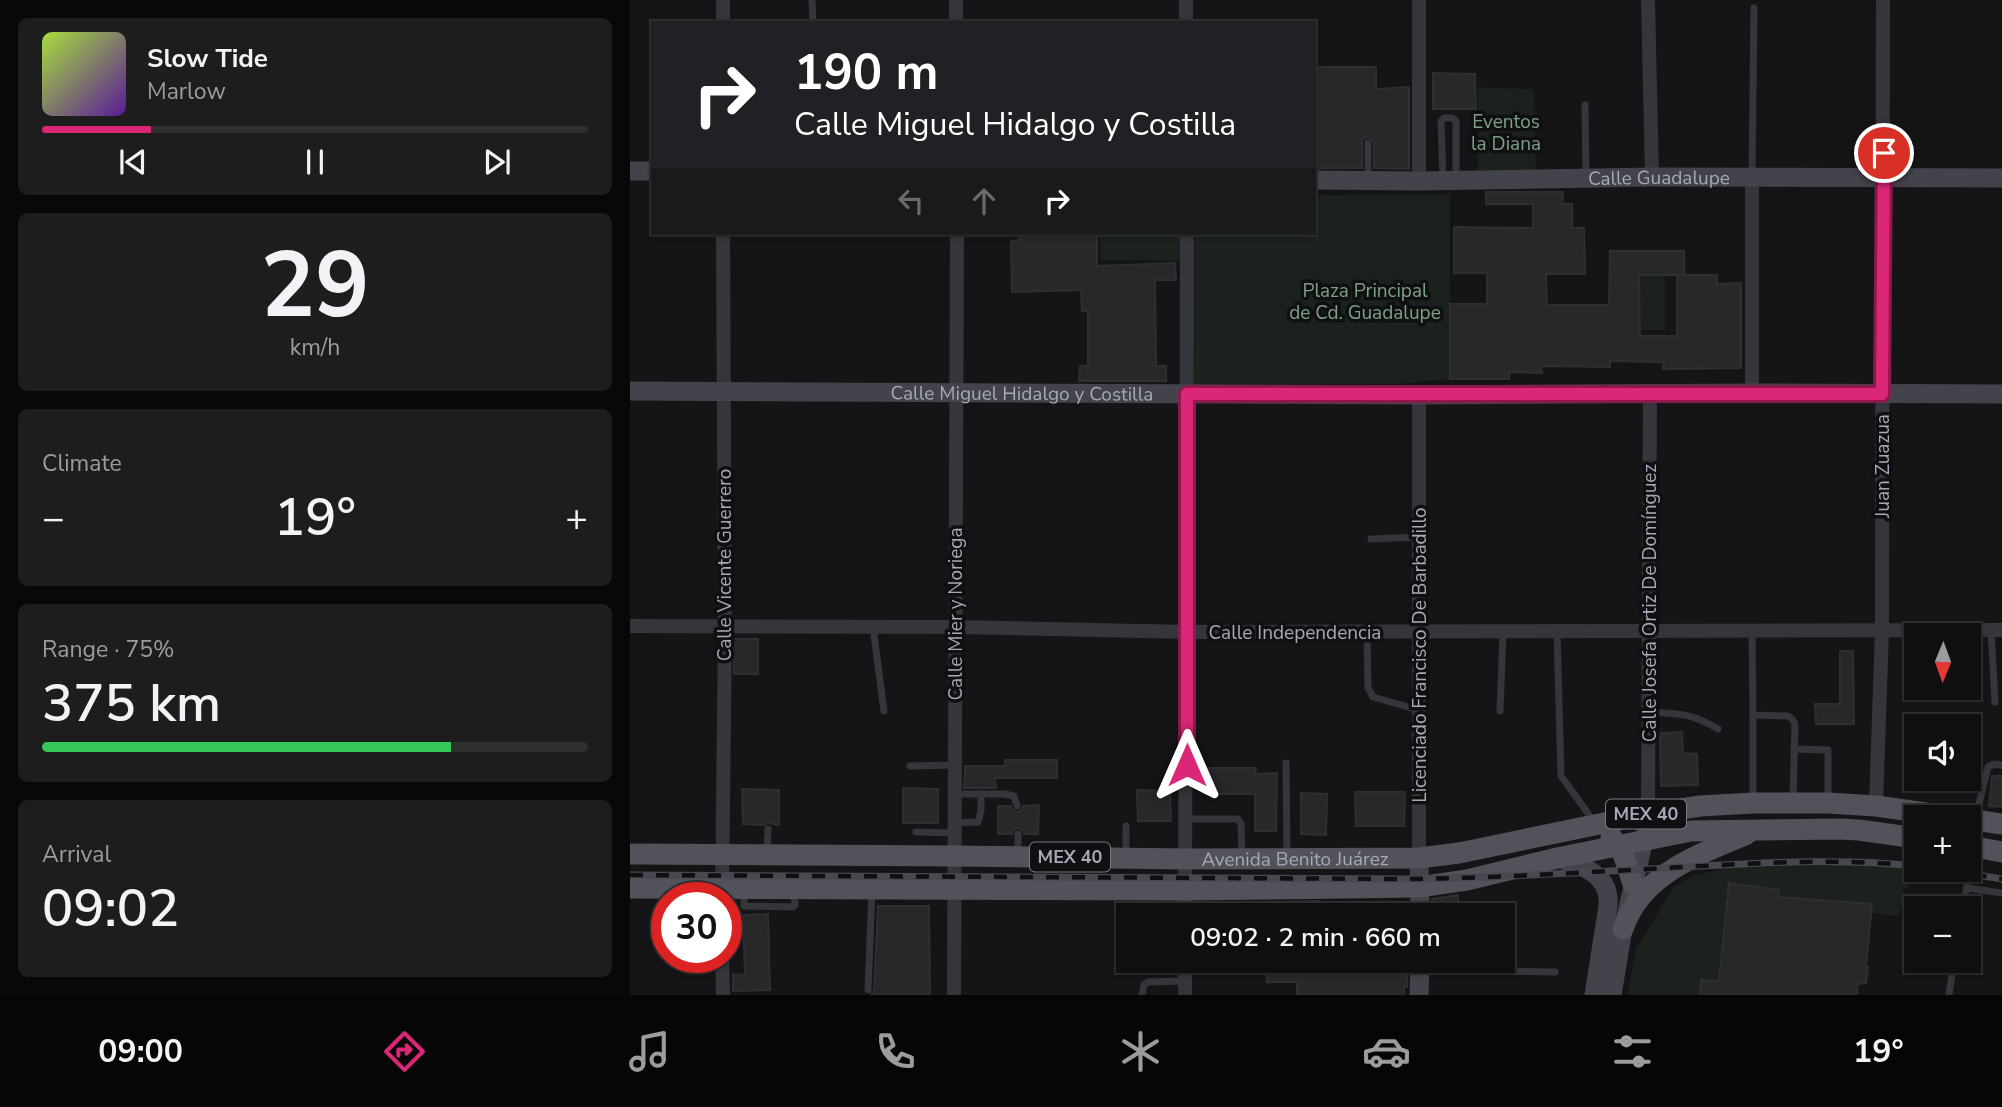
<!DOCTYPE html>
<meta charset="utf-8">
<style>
body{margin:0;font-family:"Nunito Sans",sans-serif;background:#1e1d1e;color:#f1f3f6;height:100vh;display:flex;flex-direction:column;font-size:26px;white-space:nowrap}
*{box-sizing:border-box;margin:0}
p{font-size:23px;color:#9c9c9f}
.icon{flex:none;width:38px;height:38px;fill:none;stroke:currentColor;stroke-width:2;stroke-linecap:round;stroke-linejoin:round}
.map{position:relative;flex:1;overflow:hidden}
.details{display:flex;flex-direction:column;gap:18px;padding:18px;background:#090809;width:630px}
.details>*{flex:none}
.top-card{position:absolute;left:21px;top:21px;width:665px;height:214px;border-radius:0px;box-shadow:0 2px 5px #0004,0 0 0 2px #302f30;background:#202124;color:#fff;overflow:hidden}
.needle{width:46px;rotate:181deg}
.buttons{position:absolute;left:1274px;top:623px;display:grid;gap:14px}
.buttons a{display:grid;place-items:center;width:77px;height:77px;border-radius:0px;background:#100f10;box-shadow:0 2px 5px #0004,0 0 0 2px #302f30;font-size:35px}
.speed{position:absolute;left:21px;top:882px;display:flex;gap:14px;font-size:35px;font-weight:700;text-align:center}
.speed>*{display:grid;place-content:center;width:91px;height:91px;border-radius:50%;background:#100f10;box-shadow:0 2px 5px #0004,0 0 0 2px #302f30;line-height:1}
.speed .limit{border:10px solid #d22;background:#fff;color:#111}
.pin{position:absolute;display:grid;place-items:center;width:60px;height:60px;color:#fff;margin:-30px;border:4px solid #fff;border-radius:50%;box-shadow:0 2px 7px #0007}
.me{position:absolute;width:77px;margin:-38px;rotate:0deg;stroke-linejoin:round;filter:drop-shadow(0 0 5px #0008)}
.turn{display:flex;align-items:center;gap:24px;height:147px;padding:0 28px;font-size:32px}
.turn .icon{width:91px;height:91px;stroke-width:2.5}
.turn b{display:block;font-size:49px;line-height:60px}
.lanes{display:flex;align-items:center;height:66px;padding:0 28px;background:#0003;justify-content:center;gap:35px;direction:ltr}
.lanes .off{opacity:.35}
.big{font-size:52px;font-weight:600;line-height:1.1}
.details .widget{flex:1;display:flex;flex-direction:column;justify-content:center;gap:10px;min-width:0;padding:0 24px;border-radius:10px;background:#1e1d1e}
.details .dial{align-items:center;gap:0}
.dial b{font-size:91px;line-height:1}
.song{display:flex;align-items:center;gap:21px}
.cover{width:84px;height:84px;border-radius:10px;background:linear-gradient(135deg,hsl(80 70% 55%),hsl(270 70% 35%))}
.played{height:7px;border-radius:4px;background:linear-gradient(90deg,#db2777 20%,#302f30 20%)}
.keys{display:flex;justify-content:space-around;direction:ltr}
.heat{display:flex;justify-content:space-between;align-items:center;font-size:38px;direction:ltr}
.charge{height:10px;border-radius:5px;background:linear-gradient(90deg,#34c759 75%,#302f30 0)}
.trip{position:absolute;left:486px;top:903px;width:399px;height:70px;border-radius:0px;background:#100f10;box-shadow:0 2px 5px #0004,0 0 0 2px #302f30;font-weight:600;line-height:70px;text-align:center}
.tab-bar{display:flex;height:112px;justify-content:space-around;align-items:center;background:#060606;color:#9c9c9f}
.tab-bar .icon{width:49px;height:49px}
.tab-bar .current{color:#db2777}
.tab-bar b{font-size:32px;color:#f1f3f6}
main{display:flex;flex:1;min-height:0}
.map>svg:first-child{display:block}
.green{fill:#1b211c}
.building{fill:#28272a;stroke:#2f2e32;stroke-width:2;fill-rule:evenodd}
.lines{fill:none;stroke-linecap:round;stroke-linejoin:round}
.lane{stroke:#35363b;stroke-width:7}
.street{stroke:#35363b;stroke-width:14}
.secondary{stroke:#43444b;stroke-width:19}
.primary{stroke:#51525a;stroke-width:21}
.rail-casing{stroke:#484950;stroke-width:7}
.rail{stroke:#100f11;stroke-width:4.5;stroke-dasharray:13;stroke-linecap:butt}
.route-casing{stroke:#8e194d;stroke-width:18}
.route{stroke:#db2777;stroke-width:12}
.labels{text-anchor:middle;stroke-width:7;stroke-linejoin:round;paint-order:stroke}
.shield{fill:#100f11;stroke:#797b84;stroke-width:2}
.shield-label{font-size:18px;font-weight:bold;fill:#a6a9b6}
.park-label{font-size:19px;fill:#7da184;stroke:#100f11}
.street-label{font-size:19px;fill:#a6a9b6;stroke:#100f11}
</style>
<main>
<section class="details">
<div class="widget">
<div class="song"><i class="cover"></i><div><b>Slow Tide</b><p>Marlow</p></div></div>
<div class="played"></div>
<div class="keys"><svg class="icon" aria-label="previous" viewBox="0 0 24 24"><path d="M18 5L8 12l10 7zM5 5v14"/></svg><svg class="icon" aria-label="pause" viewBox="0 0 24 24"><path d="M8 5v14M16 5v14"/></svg><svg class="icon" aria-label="next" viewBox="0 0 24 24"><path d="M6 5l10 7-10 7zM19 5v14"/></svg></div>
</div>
<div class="widget dial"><b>29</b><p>km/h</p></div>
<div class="widget"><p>Climate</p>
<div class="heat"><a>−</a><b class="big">19°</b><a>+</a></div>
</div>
<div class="widget"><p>Range · 75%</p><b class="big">375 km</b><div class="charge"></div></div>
<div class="widget"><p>Arrival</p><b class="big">09:02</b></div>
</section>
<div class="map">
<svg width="1372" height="995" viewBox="0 0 1372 995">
<rect width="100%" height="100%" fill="#151416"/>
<!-- green -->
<g class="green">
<polygon points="848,87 904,89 906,174 848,174"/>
<polygon points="820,194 820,379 768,384 564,385 565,233 684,233 684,195"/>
<polygon points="470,233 551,233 551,261 470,260"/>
<polygon points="1008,275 1035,275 1035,330 1010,330"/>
<polygon points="1280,863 1279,888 1273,888 1273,904 1269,916 1241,913 1242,903 1148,897 1149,889 1099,883 1089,981 1071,980 1069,995 998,995 1005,951 1043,888 1065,875 1098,868"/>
</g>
<!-- building -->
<g class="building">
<polygon points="684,67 746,67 746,89 779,87 779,169 744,168 744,142 739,137 734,138 732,142 732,168 684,168"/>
<polygon points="803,73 845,74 846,109 803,109"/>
<path d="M856 192H933L932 204H942V228H954L955 274H916L917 305H979L980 251H1054V275H1047H1087V284L1111 283V368L1033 369 1034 362 980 361V367L911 366 912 373 879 372V379H820V304H857V273H824V227L903 228V204H856ZM1009 275H1047V336H1010Z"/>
<polygon points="390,233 467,233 467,266 545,263 546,280 525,280 526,366 536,366 536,381 449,381 450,366 458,366 458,311 452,311 451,290 382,292 381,241 390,240"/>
<rect x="104" y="639" width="24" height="35"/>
<polygon points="1210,651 1223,651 1224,724 1186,724 1185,704 1210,704"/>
<polygon points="1052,732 1053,753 1067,754 1068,785 1031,786 1030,733"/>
<polygon points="375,760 427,760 427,778 365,778 366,788 334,788 335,766 375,766"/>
<polygon points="574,768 626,768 625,774 647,773 646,831 625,831 625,794 574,794"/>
<polygon points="1362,776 1372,776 1372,807 1359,806"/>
<polygon points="273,788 308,789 308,823 273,823"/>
<polygon points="112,789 149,790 149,825 138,823 134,825 113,824"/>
<polygon points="507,790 540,791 541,821 508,821"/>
<polygon points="725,792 775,792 774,826 726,826"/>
<polygon points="671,793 697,794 696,835 671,834"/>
<polygon points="409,805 408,834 394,834 393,830 389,828 384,829 382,834 368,834 368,806 381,806 382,810 386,812 391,811 393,806"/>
<polygon points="1099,883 1149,890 1148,897 1242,904 1236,967 1238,967 1236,983 1228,984 1227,995 1070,995 1071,980 1089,981"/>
<polygon points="828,895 828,915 802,915 802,899"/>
<polygon points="689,901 689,915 637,915 637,902"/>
<polygon points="248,906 299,906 300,995 241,995 244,990"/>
<polygon points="138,914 140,990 103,991 103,974 115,975 113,915"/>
<polygon points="637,961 778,961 777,987 774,987 774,995 667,995 667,982 637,982"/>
</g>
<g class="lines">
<!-- lane -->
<g class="lane">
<polyline points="182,0 183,23"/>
<polyline points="955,105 956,177"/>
<polyline points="1122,175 1124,8"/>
<polyline points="813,179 811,121 814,118 822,118 826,121 826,180"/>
<polyline points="738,180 738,143"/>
<polyline points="741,539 789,537"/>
<polyline points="243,627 254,711"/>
<polyline points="1122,630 1123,715 1158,716 1162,719 1165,724 1163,802"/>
<polyline points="1361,630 1365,702"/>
<polyline points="927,631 931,776 965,823"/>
<polyline points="737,632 738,688 743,697 789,710"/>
<polyline points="870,711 873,632"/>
<path d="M1020 712C1050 714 1061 713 1088 729"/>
<polyline points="1123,715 1123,799"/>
<polyline points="1164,749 1198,750 1198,802"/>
<polyline points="656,763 657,855"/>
<polyline points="280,766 324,765"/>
<polyline points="324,794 375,794 384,796 387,806"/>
<polyline points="1346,816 1358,767 1364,764 1372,765"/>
<polyline points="556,819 608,819 611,823 612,858"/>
<polyline points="325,823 348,822 351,811 351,794"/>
<polyline points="286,832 323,833"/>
<polyline points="388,834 388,854"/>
<polyline points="137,853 138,829"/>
<polyline points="496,857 496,826"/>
<polyline points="1336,870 1337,888"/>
<polyline points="114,892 114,906 163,907 165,905 164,893"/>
<polyline points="1332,908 1337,888 1372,893"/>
<polyline points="791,970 925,972"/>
<polyline points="238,990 242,890"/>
<polyline points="512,995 514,985 518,982 554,981"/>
<polyline points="1319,995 1324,961"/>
</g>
<!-- street -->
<g class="street">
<polyline points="93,0 93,23"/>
<polyline points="326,0 326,23"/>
<polyline points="556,0 556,23"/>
<polyline points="789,0 789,181"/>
<polyline points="1018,0 1022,177"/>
<polyline points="1122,178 1122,393"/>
<polyline points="0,626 325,627 557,632 1372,630"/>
<polyline points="1246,806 1252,629 1253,0"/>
<polyline points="1018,814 1020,393"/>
<polyline points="789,858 789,395"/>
<polyline points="92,896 95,627 93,233"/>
<polyline points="555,915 557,233"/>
<polyline points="92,957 93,995"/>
<polyline points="324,995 327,233"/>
<polyline points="555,995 555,961"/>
</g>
<!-- secondary -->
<g class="secondary">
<polyline points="0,171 23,171"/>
<path id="s1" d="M684 180 789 181 1022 177 1372 178"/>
<path id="s2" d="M0 391 789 395 1122 393 1372 394"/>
<polyline points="789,858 790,915"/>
<path d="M927 858C953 865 981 875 978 906L964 995"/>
<polyline points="789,995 790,961"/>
<polyline points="982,995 993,929 1017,827 1018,814"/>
</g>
<!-- primary -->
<g class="primary">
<polyline points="1339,819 1372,824"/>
<polyline points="981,836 993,854 1003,884"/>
<polyline points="1339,846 1372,852"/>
<path id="s3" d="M0 854 323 856 556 859 789 858 829 853 1018 814 1070 806 1123 803H1198L1246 806 1324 817"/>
<polyline points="0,888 556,890 789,887 837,880 927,858 1061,831 1210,829 1229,830 1286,838"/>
<path d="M993 929C1011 874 1068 855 1117 834"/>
</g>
<!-- rail casing -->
<g class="rail-casing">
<g id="rail">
<polyline points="1318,870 1372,879"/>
<path d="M0 875 777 879C869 878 961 872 1053 867 1131 863 1209 858 1286 866"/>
</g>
</g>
<!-- rail -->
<use href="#rail" class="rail"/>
</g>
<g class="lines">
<!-- route casing -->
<g class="route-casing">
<polyline id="route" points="557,765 557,394 1252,394 1254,153"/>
</g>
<!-- route -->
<use href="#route" class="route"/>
</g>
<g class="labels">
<!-- shield labels -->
<g class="shield">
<rect x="976" y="799.5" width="80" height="29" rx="5"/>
<rect x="400" y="842.5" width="80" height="29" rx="5"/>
</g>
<g class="shield-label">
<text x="1016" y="820">MEX 40</text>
<text x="440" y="863">MEX 40</text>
</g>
<!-- park labels -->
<g class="park-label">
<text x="876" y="128">Eventos<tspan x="876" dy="22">la Diana</tspan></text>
<text x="735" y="297">Plaza Principal<tspan x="735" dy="22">de Cd. Guadalupe</tspan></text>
</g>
<!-- street labels -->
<g class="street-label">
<text dy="7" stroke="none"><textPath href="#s1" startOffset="345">Calle Guadalupe</textPath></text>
<text dy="7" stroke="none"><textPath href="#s2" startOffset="392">Calle Miguel Hidalgo y Costilla</textPath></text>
<text transform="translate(1252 466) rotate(-90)" y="7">Juan Zuazua</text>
<text transform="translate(94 565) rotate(-90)" y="7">Calle Vicente Guerrero</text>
<text transform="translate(1019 603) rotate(-90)" y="7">Calle Josefa Ortiz De Domínguez</text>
<text transform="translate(325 614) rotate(-90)" y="7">Calle Mier y Noriega</text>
<text x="665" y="639">Calle Independencia</text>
<text transform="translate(789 655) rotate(-90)" y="7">Licenciado Francisco De Barbadillo</text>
<text dy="7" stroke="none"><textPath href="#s3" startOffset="665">Avenida Benito Juárez</textPath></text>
</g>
</g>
</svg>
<div class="buttons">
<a><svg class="needle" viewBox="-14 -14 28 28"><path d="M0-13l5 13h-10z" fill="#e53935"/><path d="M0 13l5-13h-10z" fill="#9c9c9f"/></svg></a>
<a><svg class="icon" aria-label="sound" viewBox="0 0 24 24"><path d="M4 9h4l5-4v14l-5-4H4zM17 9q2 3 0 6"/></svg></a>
<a>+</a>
<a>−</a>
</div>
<div class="speed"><div class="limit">30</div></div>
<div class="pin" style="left:1254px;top:153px;background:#d93025"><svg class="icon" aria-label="arrive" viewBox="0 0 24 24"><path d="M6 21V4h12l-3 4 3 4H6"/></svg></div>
<svg class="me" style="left:557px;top:765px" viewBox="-20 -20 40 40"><path d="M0-17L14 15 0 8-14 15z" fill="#db2777" stroke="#fff" stroke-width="4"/></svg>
<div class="trip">09:02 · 2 min · 660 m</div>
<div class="top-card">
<div class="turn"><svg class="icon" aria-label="right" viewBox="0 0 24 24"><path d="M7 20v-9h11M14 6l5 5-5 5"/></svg><div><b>190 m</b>Calle Miguel Hidalgo y Costilla</div></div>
<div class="lanes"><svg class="icon off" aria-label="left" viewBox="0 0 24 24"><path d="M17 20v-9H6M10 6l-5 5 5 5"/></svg><svg class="icon off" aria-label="ahead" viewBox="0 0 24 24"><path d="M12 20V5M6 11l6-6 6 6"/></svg><svg class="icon" aria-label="right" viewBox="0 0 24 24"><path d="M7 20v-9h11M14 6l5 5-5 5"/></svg></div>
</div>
</div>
</main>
<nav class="tab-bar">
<b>09:00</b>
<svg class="icon current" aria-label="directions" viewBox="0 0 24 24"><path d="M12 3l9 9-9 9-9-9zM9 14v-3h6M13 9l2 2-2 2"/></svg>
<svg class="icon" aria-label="music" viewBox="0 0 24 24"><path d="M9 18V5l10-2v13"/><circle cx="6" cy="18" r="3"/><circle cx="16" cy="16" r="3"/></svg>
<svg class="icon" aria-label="phone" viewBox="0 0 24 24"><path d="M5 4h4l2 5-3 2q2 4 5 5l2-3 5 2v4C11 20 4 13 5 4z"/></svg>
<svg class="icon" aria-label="climate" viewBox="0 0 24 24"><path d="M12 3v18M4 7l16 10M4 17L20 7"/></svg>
<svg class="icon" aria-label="car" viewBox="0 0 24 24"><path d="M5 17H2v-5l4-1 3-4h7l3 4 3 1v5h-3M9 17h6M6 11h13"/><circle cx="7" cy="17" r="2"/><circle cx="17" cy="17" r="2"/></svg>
<svg class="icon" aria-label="filters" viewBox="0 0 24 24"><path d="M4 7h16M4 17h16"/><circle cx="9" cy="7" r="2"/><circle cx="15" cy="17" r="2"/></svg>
<b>19°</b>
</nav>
